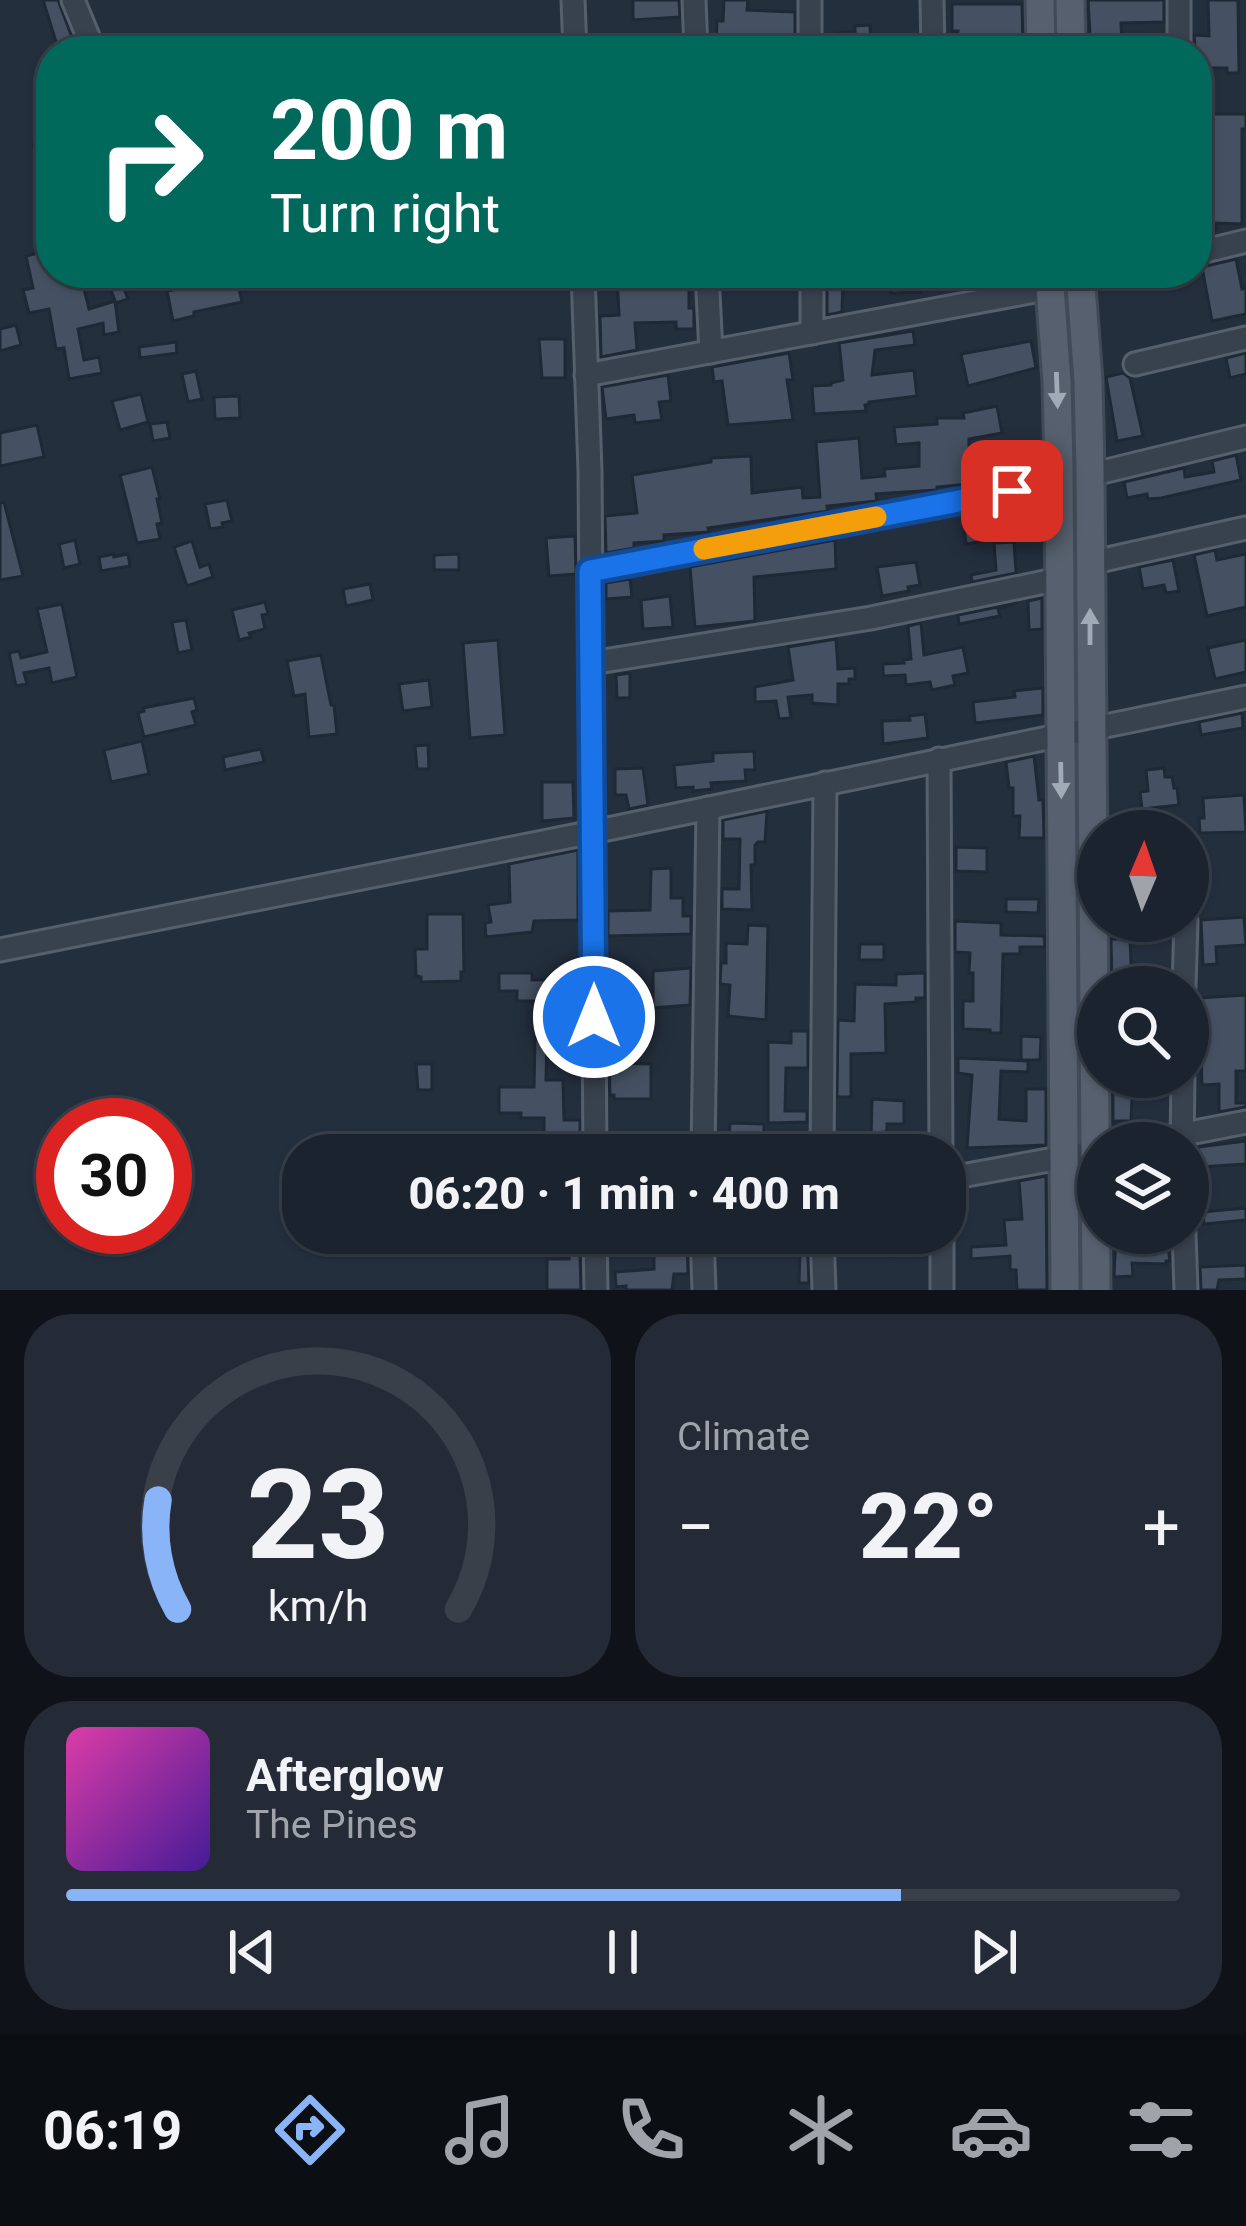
<!DOCTYPE html>
<meta charset="utf-8">
<style>
body{margin:0;font-family:Roboto,sans-serif;background:#242b36;color:#f1f3f6;height:100vh;display:flex;flex-direction:column;font-size:45px;white-space:nowrap}
*{box-sizing:border-box;margin:0}
p{font-size:39px;color:#a0a4aa}
.icon{flex:none;width:66px;height:66px;fill:none;stroke:currentColor;stroke-width:2;stroke-linecap:round;stroke-linejoin:round}
.map{position:relative;height:1290px;overflow:hidden}
.side{display:flex;flex-direction:column;gap:24px;padding:24px;background:#0f1319;flex:1}
.side>*{flex:none}
.top-card{position:absolute;left:36px;top:36px;width:1176px;height:252px;border-radius:48px;box-shadow:0 3px 9px #0004,0 0 0 3px #39404a;background:#00695c;color:#fff;overflow:hidden}
.needle{width:78px;rotate:2deg}
.fabs{position:absolute;left:1077px;top:810px;display:grid;gap:24px}
.fabs a{display:grid;place-items:center;width:132px;height:132px;border-radius:50%;background:#1b232e;box-shadow:0 3px 9px #0004,0 0 0 3px #39404a;font-size:60px}
.speed{position:absolute;left:36px;top:1098px;display:flex;gap:24px;font-size:60px;font-weight:700;text-align:center}
.speed>*{display:grid;place-content:center;width:156px;height:156px;border-radius:50%;background:#1b232e;box-shadow:0 3px 9px #0004,0 0 0 3px #39404a;line-height:1}
.speed .limit{border:18px solid #d22;background:#fff;color:#111}
.pin{position:absolute;display:grid;place-items:center;width:102px;height:102px;color:#fff;margin:-51px;border-radius:24px;box-shadow:0 6px 18px #0006}
.me{position:absolute;width:132px;margin:-66px;rotate:0deg;stroke-linejoin:round;filter:drop-shadow(0 0 9px #0008)}
.turn{display:flex;align-items:center;gap:42px;height:252px;padding:0 36px;font-size:54px}
.turn .icon{width:156px;height:156px;stroke-width:2.5}
.turn b{display:block;font-size:84px;line-height:102px}
.big{font-size:90px;font-weight:800;line-height:1.1}
.side .widget{flex:1;display:flex;flex-direction:column;justify-content:center;gap:18px;min-width:0;padding:0 42px;border-radius:48px;background:#242b36}
.side .dial{align-items:center;gap:0}
.dial svg{height:312px;overflow:visible;fill:none;stroke:#39404a;stroke-width:7;stroke-linecap:round;text-anchor:middle}
.dial text{fill:#f1f3f6;stroke:none}
.song{display:flex;align-items:center;gap:36px}
.cover{width:144px;height:144px;border-radius:18px;background:linear-gradient(135deg,hsl(320 70% 55%),hsl(260 70% 35%))}
.played{height:12px;border-radius:6px;background:linear-gradient(90deg,#8ab4f8 75%,#39404a 75%)}
.keys{display:flex;justify-content:space-around;direction:ltr}
.heat{display:flex;justify-content:space-between;align-items:center;font-size:66px;direction:ltr}
.side .tiles{flex:1;display:grid;gap:24px;grid-template-columns:1fr 1fr}
.widget:last-child{grid-column:span 2}
.trip{position:absolute;left:282px;top:1134px;width:684px;height:120px;border-radius:48px;background:#1b232e;box-shadow:0 3px 9px #0004,0 0 0 3px #39404a;font-weight:800;line-height:120px;text-align:center}
.tab-bar{display:flex;height:192px;justify-content:space-around;align-items:center;background:#0b0e12;color:#a0a4aa}
.tab-bar .icon{width:84px;height:84px}
.tab-bar .active{color:#8ab4f8}
.tab-bar b{font-size:54px;color:#f1f3f6}
.map>svg:first-child{display:block}
.building{fill:#455162;stroke:#1f2835;stroke-width:3}
.lines{fill:none;stroke-linecap:round;stroke-linejoin:round}
.minor-casing{stroke:#565f6c;stroke-width:27}
.major-casing{stroke:#414a57;stroke-width:33}
.minor{stroke:#38414e;stroke-width:21}
.major{stroke:#56606e;stroke-width:27}
.oneway{fill:#a1aab7}
.route-casing{stroke:#114b97;stroke-width:30}
.route{stroke:#1a73e8;stroke-width:21}
.slow{stroke:#f59e0b;stroke-width:21}
</style>
<div class="map">
<svg width="1246" height="1290" viewBox="0 0 1246 1290">
<rect width="100%" height="100%" fill="#242f3e"/>
<!-- building -->
<g class="building">
<polygon points="43,0 58,0 73,40 57,45"/>
<polygon points="633,0 679,0 680,17 633,20"/>
<polygon points="724,0 748,0 747,10 795,12 795,51 716,51 717,21 723,21"/>
<polygon points="1088,0 1164,0 1164,22 1121,23 1122,51 1091,51"/>
<polygon points="1208,0 1238,0 1239,73 1227,73 1227,68 1197,68 1194,35 1209,36"/>
<polygon points="952,4 1022,4 1023,51 957,51 958,31 952,31"/>
<polygon points="870,25 871,47 842,50 840,33 855,32 855,26"/>
<polygon points="1197,114 1246,114 1246,129 1242,129 1242,224 1216,223 1216,230 1197,230"/>
<polygon points="51,139 51,196 47,196 33,144"/>
<polygon points="51,250 51,273 64,273 65,280 81,276 89,309 115,301 119,332 104,335 103,323 78,329 84,360 99,357 102,373 69,379 64,348 56,349 49,309 29,313 23,290 33,288 26,256"/>
<polygon points="1236,259 1242,289 1246,288 1246,314 1212,321 1202,267"/>
<polygon points="104,273 118,273 128,299 116,303"/>
<polygon points="190,273 225,273 227,281 237,279 242,302 194,312 194,316 173,321 167,291 193,286"/>
<polygon points="648,273 689,273 689,308 694,308 694,329 676,329 676,322 635,323 637,350 601,357 600,316 619,315 617,276"/>
<polygon points="891,273 921,273 921,292 891,293"/>
<polygon points="827,278 843,278 842,312 827,315"/>
<polygon points="16,325 21,345 0,351 0,329"/>
<polygon points="913,331 915,345 875,350 872,375 914,370 917,396 869,402 869,404 865,405 866,411 814,414 812,386 831,385 831,383 843,380 839,343"/>
<polygon points="539,339 565,339 565,378 542,378"/>
<polygon points="1031,341 1036,368 968,386 961,354"/>
<polygon points="176,342 177,353 140,358 139,347"/>
<polygon points="789,353 793,380 787,380 793,420 728,425 722,381 714,382 712,367"/>
<polygon points="1246,353 1246,374 1230,378 1226,358"/>
<polygon points="196,371 202,399 188,402 182,374"/>
<polygon points="1123,373 1130,378 1143,436 1117,441 1106,377"/>
<polygon points="668,375 671,401 659,402 662,420 635,423 634,415 606,419 602,387"/>
<polygon points="141,394 148,422 120,430 112,401"/>
<polygon points="239,396 240,418 215,419 214,397"/>
<polygon points="997,406 1002,433 969,439 969,484 937,487 937,490 876,494 877,501 827,506 828,511 708,528 709,532 664,535 664,541 634,543 634,548 606,553 605,516 637,513 632,475 711,462 711,458 751,456 752,493 802,487 803,498 820,497 816,442 859,438 862,478 885,476 884,469 919,466 919,443 896,445 894,427 937,424 937,418 964,418 963,413"/>
<polygon points="167,422 170,438 153,441 150,424"/>
<polygon points="37,425 44,457 0,466 0,433"/>
<polygon points="1236,455 1241,480 1161,498 1148,499 1147,494 1127,498 1124,482 1184,468 1185,477 1214,472 1212,461"/>
<polygon points="152,467 160,499 157,499 162,523 157,524 160,539 137,543 120,475"/>
<polygon points="227,500 232,521 222,523 223,527 210,529 205,504"/>
<polygon points="1041,501 1041,513 999,521 1002,538 966,544 964,527 970,526 968,514"/>
<polygon points="4,502 23,576 0,580 0,503"/>
<polygon points="575,536 576,574 549,576 546,538"/>
<polygon points="75,540 80,564 64,568 59,544"/>
<polygon points="835,540 836,569 754,577 755,621 695,627 690,567"/>
<polygon points="192,541 200,567 209,564 213,577 187,586 174,547"/>
<polygon points="1014,542 1016,573 972,582 971,575 996,570 994,543"/>
<polygon points="1215,550 1217,560 1246,554 1246,607 1207,616 1194,555"/>
<polygon points="114,554 114,557 128,554 130,566 101,571 99,557"/>
<polygon points="459,554 459,570 434,570 434,555"/>
<polygon points="1173,560 1179,591 1166,593 1164,585 1143,589 1139,567"/>
<polygon points="916,562 920,585 908,587 909,591 882,596 877,567"/>
<polygon points="630,579 632,597 606,599 606,583"/>
<polygon points="370,584 373,600 346,606 343,589"/>
<polygon points="670,596 673,627 643,629 641,600"/>
<polygon points="1042,598 1042,629 1029,630 1028,601"/>
<polygon points="265,602 268,614 262,615 265,629 249,633 251,637 239,640 232,610"/>
<polygon points="1018,603 998,609 1000,616 959,624 958,615"/>
<polygon points="62,604 77,677 52,683 49,668 24,673 27,684 16,686 9,653 19,651 21,658 47,652 37,609"/>
<polygon points="186,620 192,650 178,653 172,622"/>
<polygon points="921,623 924,655 963,647 968,673 953,676 955,685 932,690 930,682 906,685 905,675 883,676 883,664 904,663 903,660 911,659 908,626"/>
<polygon points="836,639 838,669 855,668 855,679 849,679 849,684 838,684 838,705 812,703 812,695 788,697 791,718 779,719 776,701 755,702 755,687 793,680 788,647"/>
<polygon points="498,640 505,735 470,738 463,643"/>
<polygon points="1246,640 1246,672 1215,679 1208,648"/>
<polygon points="321,655 331,705 334,705 337,734 309,737 305,694 294,696 287,661"/>
<polygon points="630,673 630,698 617,698 616,675"/>
<polygon points="429,680 432,707 403,711 399,684"/>
<polygon points="1043,688 1043,715 975,723 973,702 1015,697 1014,691"/>
<polygon points="194,698 197,710 192,712 196,725 144,737 138,713 144,711 143,708"/>
<polygon points="1242,713 1243,728 1201,735 1199,722"/>
<polygon points="925,714 928,738 883,744 882,721 910,720 909,716"/>
<polygon points="142,741 149,774 111,782 104,750"/>
<polygon points="428,745 429,769 417,769 415,746"/>
<polygon points="261,749 264,762 225,770 223,757"/>
<polygon points="754,751 755,770 745,770 746,781 711,783 712,789 693,791 693,787 676,788 674,765 713,761 713,753"/>
<polygon points="1034,756 1039,800 1043,800 1044,838 1019,838 1020,816 1013,816 1013,788 1009,788 1006,762"/>
<polygon points="643,768 648,805 629,809 626,795 615,795 615,769"/>
<polygon points="1164,768 1165,777 1172,777 1174,788 1177,788 1179,805 1142,809 1140,792 1148,791 1146,770"/>
<polygon points="542,782 573,782 574,818 542,821"/>
<polygon points="1244,795 1246,832 1200,833 1199,818 1204,818 1203,798"/>
<polygon points="767,811 765,842 758,842 755,845 755,865 751,865 752,910 722,909 722,889 739,889 740,839 723,839 723,820"/>
<polygon points="956,847 987,848 987,872 956,871"/>
<polygon points="578,850 578,920 534,921 532,932 486,937 485,923 491,922 488,905 510,902 509,864"/>
<polygon points="671,868 671,898 683,898 683,916 691,916 691,934 608,936 608,911 650,910 651,869"/>
<polygon points="1006,899 1039,899 1038,913 1006,912"/>
<polygon points="427,914 463,914 464,972 461,972 461,981 421,982 421,977 416,976 415,949 427,949"/>
<polygon points="1244,917 1246,945 1216,947 1217,964 1203,965 1201,920"/>
<polygon points="955,921 1001,923 1001,935 1044,936 1045,947 1020,947 1020,954 1003,954 1001,1033 990,1033 990,1030 963,1029 963,1001 973,1001 973,973 969,973 970,953 955,952"/>
<polygon points="1112,923 1154,923 1154,935 1112,934"/>
<polygon points="748,925 768,926 766,1020 728,1016 730,985 720,984 721,963 726,963 726,943 747,944"/>
<polygon points="1111,939 1130,939 1132,987 1112,986"/>
<polygon points="860,944 884,944 884,960 859,960"/>
<polygon points="691,968 690,1005 653,1008 653,971"/>
<polygon points="499,973 532,973 532,980 579,979 579,1032 551,1033 548,1001 517,1001 517,991 499,991"/>
<polygon points="925,973 925,998 916,998 916,1002 885,1004 886,1053 851,1054 851,1097 837,1097 838,1020 854,1021 855,984 896,985 896,974"/>
<polygon points="1246,995 1246,1071 1236,1071 1236,1103 1246,1103 1246,1107 1219,1112 1219,1084 1202,1085 1199,998"/>
<polygon points="791,1031 808,1031 808,1068 786,1068 785,1111 807,1111 807,1122 768,1123 768,1042 791,1043"/>
<polygon points="1021,1036 1041,1037 1040,1060 1021,1060"/>
<polygon points="535,1039 547,1040 546,1080 563,1080 564,1120 580,1120 580,1145 544,1146 544,1118 521,1118 521,1113 499,1113 499,1087 534,1087"/>
<polygon points="958,1058 1028,1061 1028,1072 1001,1071 999,1119 1026,1121 1026,1089 1046,1089 1046,1145 967,1148 972,1075 958,1073"/>
<polygon points="609,1063 651,1064 651,1099 614,1099 614,1095 610,1095"/>
<polygon points="416,1064 432,1064 432,1090 418,1090"/>
<polygon points="1115,1093 1132,1096 1131,1121 1116,1121 1113,1124 1113,1094"/>
<polygon points="872,1099 904,1101 904,1124 887,1124 887,1132 884,1132 883,1155 856,1155 856,1139 871,1140"/>
<polygon points="730,1123 764,1124 764,1138 729,1138"/>
<polygon points="1246,1141 1246,1164 1199,1167 1198,1147"/>
<polygon points="1046,1176 1047,1290 1017,1290 1016,1270 1010,1270 1010,1256 971,1259 971,1247 1006,1245 1004,1220 1022,1219 1019,1181"/>
<polygon points="1246,1208 1246,1220 1204,1224 1202,1212"/>
<polygon points="779,1233 807,1233 809,1283 799,1283 800,1250 779,1249"/>
<polygon points="1116,1233 1147,1233 1147,1240 1167,1240 1170,1261 1166,1261 1166,1264 1132,1263 1133,1276 1114,1277"/>
<polygon points="672,1237 687,1237 688,1274 674,1274 672,1290 626,1290 626,1286 616,1287 615,1272 654,1269 654,1247 672,1247"/>
<polygon points="927,1238 927,1253 892,1256 891,1241"/>
<polygon points="569,1254 580,1254 581,1290 547,1290 547,1259 569,1259"/>
<polygon points="1246,1265 1246,1279 1219,1280 1217,1290 1201,1290 1200,1267"/>
</g>
<g class="lines">
<!-- minor casing -->
<g class="minor-casing">
<g id="minor">
<polyline points="73,0 94,51"/>
<polyline points="573,0 575,51"/>
<polyline points="694,0 696,51"/>
<polyline points="810,0 810,51"/>
<polyline points="932,0 933,51"/>
<polyline points="1179,0 1179,51"/>
<polyline points="1197,253 1246,241"/>
<polyline points="583,273 590,471 595,1155"/>
<polyline points="707,273 711,352"/>
<polyline points="812,273 812,333"/>
<polyline points="1081,281 1113,273"/>
<polyline points="1135,364 1246,338"/>
<polyline points="586,375 1051,288"/>
<polyline points="1090,475 1246,437"/>
<polyline points="1090,563 1246,528"/>
<polyline points="591,571 1059,482"/>
<polyline points="591,663 871,618 1059,579"/>
<polyline points="939,759 941,1155"/>
<polyline points="0,950 593,832 1246,697"/>
<polyline points="1184,987 1186,921"/>
<polyline points="1138,1143 1246,1122"/>
<polyline points="1182,1143 1183,1077"/>
<polyline points="703,1155 708,808"/>
<polyline points="822,1155 825,783"/>
<polyline points="945,1179 1098,1151"/>
<polyline points="595,1233 596,1290"/>
<polyline points="702,1233 704,1290"/>
<polyline points="822,1233 824,1290"/>
<polyline points="942,1233 942,1290"/>
<polyline points="1184,1233 1186,1290"/>
<polyline points="595,1241 641,1233"/>
</g>
</g>
<!-- major casing -->
<g class="major-casing">
<g id="major">
<polyline points="1040,0 1041,51"/>
<polyline points="1070,0 1071,51"/>
<polyline points="1049,273 1057,382 1059,469 1065,1290"/>
<polyline points="1080,273 1088,381 1090,469 1096,1290"/>
</g>
</g>
<!-- minor -->
<use href="#minor" class="minor"/>
<!-- major -->
<use href="#major" class="major"/>
</g>
<!-- one-way arrows -->
<defs><path id="oneway-solid" d="M-6-.8H1V-3.2L6.5 0L1 3.2V.8H-6Z" transform="scale(3)"/></defs>
<g class="oneway">
<use href="#oneway-solid" transform="translate(1057 390) rotate(88)"/>
<use href="#oneway-solid" transform="translate(1090 627) rotate(-90)"/>
<use href="#oneway-solid" transform="translate(1061 780) rotate(89)"/>
</g>
<g class="lines">
<!-- route casing -->
<g class="route-casing">
<polyline id="route" points="594,1017 590,571 1012,491"/>
</g>
<!-- route -->
<use href="#route" class="route"/>
<!-- slow -->
<polyline class="slow" points="704,549 876,517"/>
</g>
</svg>
<div class="fabs">
<a><svg class="needle" viewBox="-14 -14 28 28"><path d="M0-13l5 13h-10z" fill="#e53935"/><path d="M0 13l5-13h-10z" fill="#a0a4aa"/></svg></a>
<a><svg class="icon" aria-label="search" viewBox="0 0 24 24"><circle cx="10" cy="10" r="6"/><path d="M15 15l6 6"/></svg></a>
<a><svg class="icon" aria-label="layers" viewBox="0 0 24 24"><path d="M12 4l9 5-9 5-9-5zM3 14l9 5 9-5"/></svg></a>
</div>
<div class="speed"><div class="limit">30</div></div>
<div class="pin" style="left:1012px;top:491px;background:#d93025"><svg class="icon" aria-label="arrive" viewBox="0 0 24 24"><path d="M6 21V4h12l-3 4 3 4H6"/></svg></div>
<svg class="me" style="left:594px;top:1017px" viewBox="-20 -20 40 40"><circle r="17" fill="#1a73e8" stroke="#fff" stroke-width="3"/><path d="M0-11L8 9 0 5-8 9z" fill="#fff"/></svg>
<div class="trip">06:20 · 1 min · 400 m</div>
<div class="top-card">
<div class="turn"><svg class="icon" aria-label="right" viewBox="0 0 24 24"><path d="M7 20v-9h11M14 6l5 5-5 5"/></svg><div><b>200 m</b>Turn right</div></div>
</div>
</div>
<section class="side">
<div class="tiles">
<div class="widget dial"><svg viewBox="0 0 100 80">
<path d="M14 69A42 42 0 1 1 86 69"/>
<path d="M14 69A42 42 0 0 1 9 41" stroke="#8ab4f8"/>
<text x="50" y="56" font-size="32" font-weight="700">23</text>
<text x="50" y="72" font-size="11">km/h</text>
</svg></div>
<div class="widget"><p>Climate</p>
<div class="heat"><a>−</a><b class="big">22°</b><a>+</a></div>
</div>
<div class="widget">
<div class="song"><i class="cover"></i><div><b>Afterglow</b><p>The Pines</p></div></div>
<div class="played"></div>
<div class="keys"><svg class="icon" aria-label="previous" viewBox="0 0 24 24"><path d="M18 5L8 12l10 7zM5 5v14"/></svg><svg class="icon" aria-label="pause" viewBox="0 0 24 24"><path d="M8 5v14M16 5v14"/></svg><svg class="icon" aria-label="next" viewBox="0 0 24 24"><path d="M6 5l10 7-10 7zM19 5v14"/></svg></div>
</div>
</div>
</section>
<nav class="tab-bar">
<b>06:19</b>
<svg class="icon active" aria-label="directions" viewBox="0 0 24 24"><path d="M12 3l9 9-9 9-9-9zM9 14v-3h6M13 9l2 2-2 2"/></svg>
<svg class="icon" aria-label="music" viewBox="0 0 24 24"><path d="M9 18V5l10-2v13"/><circle cx="6" cy="18" r="3"/><circle cx="16" cy="16" r="3"/></svg>
<svg class="icon" aria-label="phone" viewBox="0 0 24 24"><path d="M5 4h4l2 5-3 2q2 4 5 5l2-3 5 2v4C11 20 4 13 5 4z"/></svg>
<svg class="icon" aria-label="climate" viewBox="0 0 24 24"><path d="M12 3v18M4 7l16 10M4 17L20 7"/></svg>
<svg class="icon" aria-label="car" viewBox="0 0 24 24"><path d="M5 17H2v-5l4-1 3-4h7l3 4 3 1v5h-3M9 17h6M6 11h13"/><circle cx="7" cy="17" r="2"/><circle cx="17" cy="17" r="2"/></svg>
<svg class="icon" aria-label="filters" viewBox="0 0 24 24"><path d="M4 7h16M4 17h16"/><circle cx="9" cy="7" r="2"/><circle cx="15" cy="17" r="2"/></svg>
</nav>
